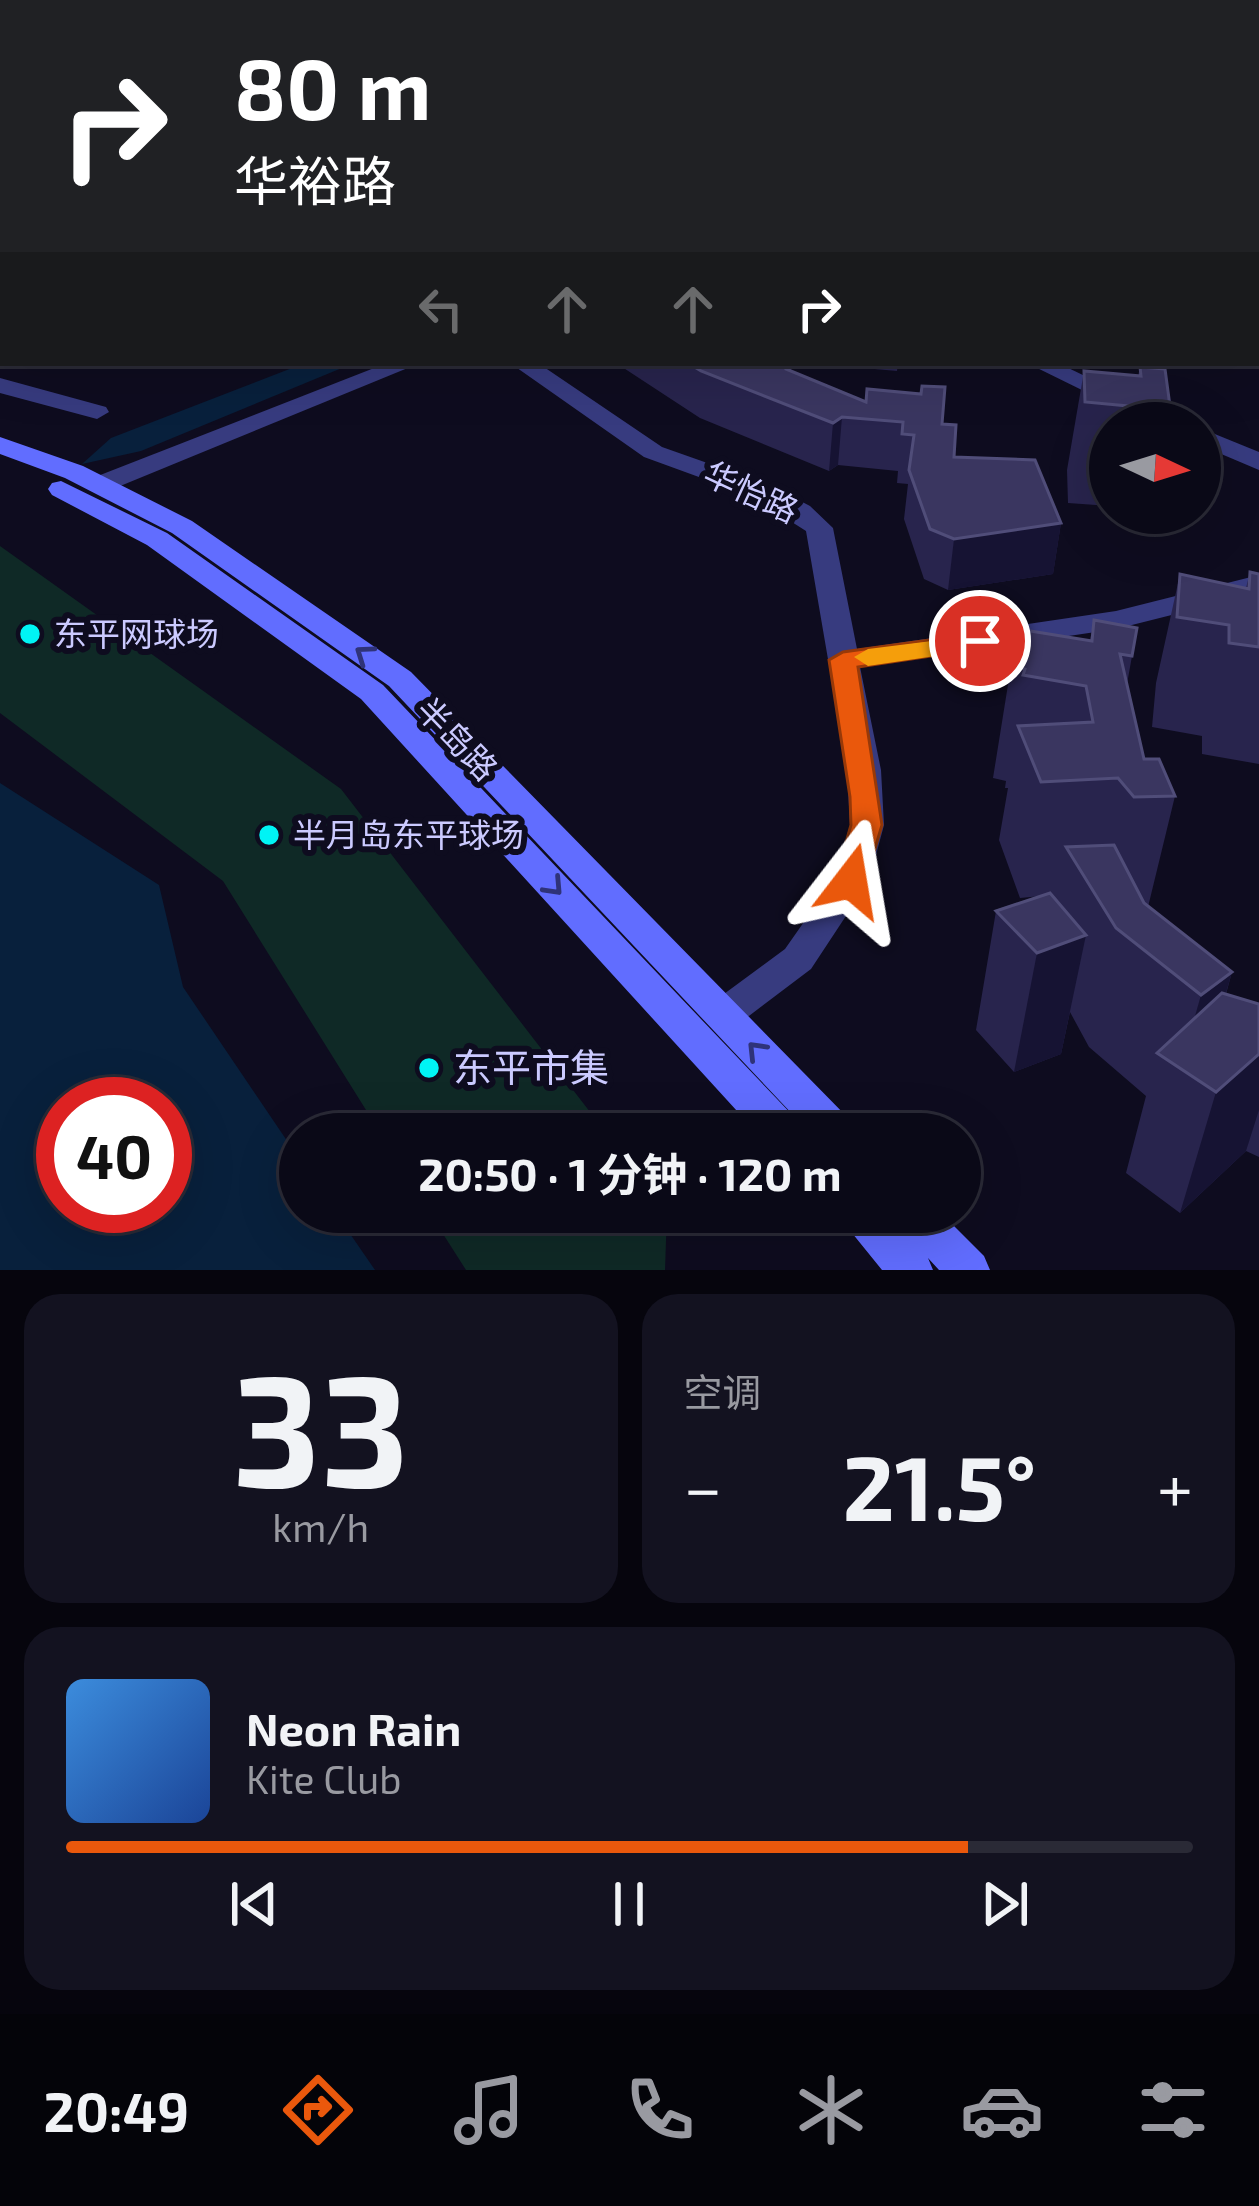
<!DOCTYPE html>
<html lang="zh">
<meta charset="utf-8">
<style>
body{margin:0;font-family:"Exo 2","Noto Sans SC",sans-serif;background:#131220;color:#f1f3f6;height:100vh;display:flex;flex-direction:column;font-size:45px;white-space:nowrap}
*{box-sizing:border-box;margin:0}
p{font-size:39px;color:#999aa1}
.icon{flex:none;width:66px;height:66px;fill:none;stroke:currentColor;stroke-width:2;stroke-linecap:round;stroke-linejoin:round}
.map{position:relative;height:1270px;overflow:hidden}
.sheet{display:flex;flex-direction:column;gap:24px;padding:24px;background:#06050d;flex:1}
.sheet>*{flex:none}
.hud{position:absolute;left:0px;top:0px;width:1260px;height:366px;box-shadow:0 12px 48px #0002,0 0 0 3px #2a2a36;background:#202124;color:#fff;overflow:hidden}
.needle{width:78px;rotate:94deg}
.tools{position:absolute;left:1089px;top:402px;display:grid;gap:24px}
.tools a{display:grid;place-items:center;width:132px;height:132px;border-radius:50%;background:#0a0917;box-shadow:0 12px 48px #0002,0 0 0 3px #2a2a36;font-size:60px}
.speed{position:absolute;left:36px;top:1077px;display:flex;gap:24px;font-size:60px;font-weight:700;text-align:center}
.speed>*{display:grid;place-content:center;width:156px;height:156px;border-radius:50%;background:#0a0917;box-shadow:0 12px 48px #0002,0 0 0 3px #2a2a36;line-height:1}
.speed .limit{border:18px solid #d22;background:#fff;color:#111}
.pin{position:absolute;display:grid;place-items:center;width:102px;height:102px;color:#fff;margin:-51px;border:6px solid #fff;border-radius:50%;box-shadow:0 3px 12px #0007}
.me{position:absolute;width:132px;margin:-66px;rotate:14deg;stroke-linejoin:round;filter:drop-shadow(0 0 9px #0008)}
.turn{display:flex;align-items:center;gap:42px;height:252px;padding:0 36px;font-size:54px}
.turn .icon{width:156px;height:156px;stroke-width:2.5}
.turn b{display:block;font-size:84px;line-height:102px}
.lanes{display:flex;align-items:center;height:114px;padding:0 36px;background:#0003;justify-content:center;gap:60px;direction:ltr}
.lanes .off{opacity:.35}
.big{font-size:90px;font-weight:700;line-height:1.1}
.sheet .widget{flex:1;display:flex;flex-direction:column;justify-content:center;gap:18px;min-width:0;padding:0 42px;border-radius:36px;background:#131220}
.sheet .dial{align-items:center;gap:0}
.dial b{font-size:156px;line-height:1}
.song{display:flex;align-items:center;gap:36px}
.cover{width:144px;height:144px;border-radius:18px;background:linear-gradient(135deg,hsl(210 70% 55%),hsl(220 70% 35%))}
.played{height:12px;border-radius:6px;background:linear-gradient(90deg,#ea580c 80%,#2a2a36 80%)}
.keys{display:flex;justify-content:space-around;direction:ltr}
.heat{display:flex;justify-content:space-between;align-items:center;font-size:66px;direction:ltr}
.sheet .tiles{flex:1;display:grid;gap:24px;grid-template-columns:1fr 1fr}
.widget:last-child{grid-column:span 2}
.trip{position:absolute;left:279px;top:1113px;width:702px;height:120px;border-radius:60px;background:#0a0917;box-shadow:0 12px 48px #0002,0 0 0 3px #2a2a36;font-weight:700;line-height:120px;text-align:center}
.tabs{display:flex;height:192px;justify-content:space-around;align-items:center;background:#040409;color:#999aa1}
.tabs .icon{width:84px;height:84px}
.tabs .current{color:#ea580c}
.tabs b{font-size:54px;color:#f1f3f6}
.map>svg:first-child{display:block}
.green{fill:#0f2926}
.water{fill:#08203c;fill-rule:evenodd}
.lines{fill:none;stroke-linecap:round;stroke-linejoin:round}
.minor{fill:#373b7f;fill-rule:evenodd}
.tertiary{fill:#373b7f;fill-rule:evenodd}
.secondary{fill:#616dff;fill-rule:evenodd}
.wall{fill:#28244d}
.shaded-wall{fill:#161333}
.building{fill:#3a3660;stroke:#504d79;stroke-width:3}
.oneway{stroke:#2f3379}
.route{fill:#ea580c;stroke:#983908;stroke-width:3}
.slow{fill:#f59e0b}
.poi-dot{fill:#00f4f5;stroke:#0e0c1f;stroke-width:4.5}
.labels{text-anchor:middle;stroke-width:12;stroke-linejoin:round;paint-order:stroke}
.street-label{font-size:33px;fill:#cbcaff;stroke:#0e0c1f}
.poi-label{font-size:33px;fill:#cbcaff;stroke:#0e0c1f;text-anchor:start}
.near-poi-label{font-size:39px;fill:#cbcaff;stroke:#0e0c1f;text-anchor:start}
</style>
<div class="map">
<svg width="1259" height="1270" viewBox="0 0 1259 1270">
<rect width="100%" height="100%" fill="#0e0c1f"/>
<!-- green -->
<g class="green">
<polygon points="0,546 341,789 607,1134 381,1134 223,881 0,713"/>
<polygon points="429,1212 667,1212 665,1270 466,1270"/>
</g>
<!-- water -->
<g class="water">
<polygon points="305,363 354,363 141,451 82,464 111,438"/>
<path d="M0 783 159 885 183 987 300 1160V1212H335L375 1270H0ZM165 1104V1206H63V1104Z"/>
</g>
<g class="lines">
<!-- minor -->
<g class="minor">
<polygon points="671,0 687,0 670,3"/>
<polygon points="1194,0 1211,0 1213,3 1196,3"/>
<rect x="1257" y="71" width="2" height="10"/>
<rect x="1257" y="158" width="2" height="12"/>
<polygon points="3,183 3,196 0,197 0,184"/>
<rect x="0" y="271" width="3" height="12"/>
<polygon points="0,378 106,407 109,412 97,419 0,393"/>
</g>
<!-- tertiary -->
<g class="tertiary">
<polygon points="57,0 75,0 55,3"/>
<polygon points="89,0 106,0 87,3"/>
<polygon points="907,0 923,0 925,3 909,3"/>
<polygon points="3,58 3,69 0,70 0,59"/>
<polygon points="387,363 420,363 108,491 99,493 86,485 90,479"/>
<polygon points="510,363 538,363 662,447 770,485 810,506 833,528 857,649 1116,611 1259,575 1259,593 1116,629 860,667 881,770 884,825 869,881 811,969 737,1025 723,1030 709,1025 704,1015 709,1005 785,949 834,879 850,825 847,770 806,531 751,496 644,457"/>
<polygon points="1027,363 1058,363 1182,423 1149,423"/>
<polygon points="1200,428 1259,452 1259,470 1200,445"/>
</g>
<!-- secondary -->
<g class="secondary">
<polygon points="0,437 83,466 192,521 411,672 852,1122 858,1134 811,1134 389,686 172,533 65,478 0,454"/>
<polygon points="61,481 167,533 383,685 799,1122 805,1134 758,1134 361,699 147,545 52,495 48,489 52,483"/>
<polygon points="835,1212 885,1212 896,1224 890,1212 940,1212 984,1256 990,1270 939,1270 928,1258 933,1270 882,1270"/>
</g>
</g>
<!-- wall -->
<g class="wall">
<polygon points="616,363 792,363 791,371 866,402 942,424 954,457 1061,523 1053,574 948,590 924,579 904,519 908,484 897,483 898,471 838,465 829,471 700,418"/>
<polygon points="864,363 898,363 897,371 863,368"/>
<polygon points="1140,367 1165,369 1172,423 1110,423 1110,511 1110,506 1068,503 1067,470 1084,371 1138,376"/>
<polygon points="1110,513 1153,513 1151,523 1111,519"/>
<polygon points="1250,572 1259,574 1259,764 1202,754 1202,736 1152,727 1156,683 1180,574 1246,588"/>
<polygon points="1094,620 1132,656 1127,684 1144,759 1175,796 1148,907 1232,972 1226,994 1259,1004 1259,1157 1246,1151 1180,1213 1126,1173 1146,1096 1089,1047 1070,1012 1061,1054 1014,1072 976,1030 996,911 1041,896 1020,898 999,840 1008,788 1005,788 1006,781 993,778 1011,666 1090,640"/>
</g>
<!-- shaded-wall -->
<g class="shaded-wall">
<polygon points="842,417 838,465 829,471 833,423"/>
<polygon points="1061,523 1053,574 948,590 954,539"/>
<polygon points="1086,935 1061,1054 1014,1072 1037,953"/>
<polygon points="1232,972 1200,1082 1180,1069 1201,995"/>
<polygon points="1259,1054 1259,1110 1246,1151 1180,1213 1216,1092"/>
</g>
<!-- building -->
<g class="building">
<polygon points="688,363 787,363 786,369 866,402 867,389 921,394 922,386 945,387 942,424 956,425 954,457 1035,460 1061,523 954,539 930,529 909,470 914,435 902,434 903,422 842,417 833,423 701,371"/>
<polygon points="1140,367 1165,369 1172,421 1130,418 1128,406 1085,402 1084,371 1141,376"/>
<polygon points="1250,572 1259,574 1259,647 1229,643 1229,625 1177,617 1180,574 1249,589"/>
<polygon points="1094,620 1137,628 1132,656 1120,654 1144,759 1159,759 1175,796 1134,797 1118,778 1041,782 1018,726 1093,722 1086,686 1023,675 1025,669 1011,666 1018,629 1092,641"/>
<polygon points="1114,845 1144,903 1232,972 1201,995 1116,928 1066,847"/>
<polygon points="1050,893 1086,935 1037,953 996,911"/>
<polygon points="1222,993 1259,1004 1259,1054 1216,1092 1157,1053"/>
</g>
<!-- one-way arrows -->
<defs><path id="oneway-chevron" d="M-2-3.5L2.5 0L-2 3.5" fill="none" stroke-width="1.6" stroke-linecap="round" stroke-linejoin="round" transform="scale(3)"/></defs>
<g class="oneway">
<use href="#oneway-chevron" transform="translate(364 654) rotate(-145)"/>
<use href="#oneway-chevron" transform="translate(554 887) rotate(47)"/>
<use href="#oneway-chevron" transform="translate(756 1050) rotate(-134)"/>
</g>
<!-- route -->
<polygon class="route" points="980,633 994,641 990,647 858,667 882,825 863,889 840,889 835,881 851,825 850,797 829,660 843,652"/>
<!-- slow -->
<polygon class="slow" points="940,640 953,648 949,654 868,666 854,657 868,649"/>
<!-- markers -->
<g class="poi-dot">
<circle cx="30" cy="634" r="12"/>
<circle cx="269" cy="835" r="12"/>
<circle cx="429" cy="1068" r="12"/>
</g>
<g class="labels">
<!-- street labels -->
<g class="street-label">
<text transform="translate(751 492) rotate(25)" y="12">华怡路</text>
<text transform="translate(457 739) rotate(46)" y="12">半岛路</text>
</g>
<!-- poi labels -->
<g class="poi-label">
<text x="54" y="646">东平网球场</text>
<text x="293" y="847">半月岛东平球场</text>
</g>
<!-- near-poi labels -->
<g class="near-poi-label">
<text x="453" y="1082">东平市集</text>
</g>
</g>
</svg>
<div class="tools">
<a><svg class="needle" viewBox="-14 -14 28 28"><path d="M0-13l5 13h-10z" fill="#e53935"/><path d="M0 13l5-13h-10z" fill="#999aa1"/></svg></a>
</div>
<div class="speed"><div class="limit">40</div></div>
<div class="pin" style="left:980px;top:641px;background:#d93025"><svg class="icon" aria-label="arrive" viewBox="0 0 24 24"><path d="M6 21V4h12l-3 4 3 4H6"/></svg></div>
<svg class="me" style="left:851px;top:881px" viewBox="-20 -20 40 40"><path d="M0-17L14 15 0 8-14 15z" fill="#ea580c" stroke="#fff" stroke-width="4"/></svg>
<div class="trip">20:50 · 1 分钟 · 120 m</div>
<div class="hud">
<div class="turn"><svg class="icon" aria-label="right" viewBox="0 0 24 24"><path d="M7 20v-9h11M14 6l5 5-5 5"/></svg><div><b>80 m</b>华裕路</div></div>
<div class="lanes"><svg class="icon off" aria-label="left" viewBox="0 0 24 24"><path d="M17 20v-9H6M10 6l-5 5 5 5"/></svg><svg class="icon off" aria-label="ahead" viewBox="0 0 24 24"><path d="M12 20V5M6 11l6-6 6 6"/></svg><svg class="icon off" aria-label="ahead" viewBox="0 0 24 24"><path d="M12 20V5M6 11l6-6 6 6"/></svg><svg class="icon" aria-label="right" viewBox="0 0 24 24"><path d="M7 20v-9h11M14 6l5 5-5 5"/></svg></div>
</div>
</div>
<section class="sheet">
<div class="tiles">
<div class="widget dial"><b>33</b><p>km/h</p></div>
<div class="widget"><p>空调</p>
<div class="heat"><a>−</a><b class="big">21.5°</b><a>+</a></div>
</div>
<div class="widget">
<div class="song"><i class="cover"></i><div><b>Neon Rain</b><p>Kite Club</p></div></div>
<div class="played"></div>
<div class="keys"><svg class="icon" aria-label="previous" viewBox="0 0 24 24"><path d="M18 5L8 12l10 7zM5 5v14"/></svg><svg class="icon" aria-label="pause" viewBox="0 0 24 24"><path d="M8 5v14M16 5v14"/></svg><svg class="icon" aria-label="next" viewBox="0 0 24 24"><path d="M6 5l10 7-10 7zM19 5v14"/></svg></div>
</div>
</div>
</section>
<nav class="tabs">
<b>20:49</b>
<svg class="icon current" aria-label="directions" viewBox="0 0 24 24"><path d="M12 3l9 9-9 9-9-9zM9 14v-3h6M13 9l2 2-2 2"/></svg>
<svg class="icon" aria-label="music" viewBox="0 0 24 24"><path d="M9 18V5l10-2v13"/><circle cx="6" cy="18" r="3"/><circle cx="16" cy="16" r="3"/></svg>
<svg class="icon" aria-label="phone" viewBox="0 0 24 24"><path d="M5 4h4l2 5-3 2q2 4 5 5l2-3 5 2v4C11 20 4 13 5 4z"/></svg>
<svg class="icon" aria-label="climate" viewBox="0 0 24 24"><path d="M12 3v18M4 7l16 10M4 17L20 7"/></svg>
<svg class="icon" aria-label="car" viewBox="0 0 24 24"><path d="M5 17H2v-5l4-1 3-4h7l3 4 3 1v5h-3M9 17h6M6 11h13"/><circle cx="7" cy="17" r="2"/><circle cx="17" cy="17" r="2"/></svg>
<svg class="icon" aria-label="filters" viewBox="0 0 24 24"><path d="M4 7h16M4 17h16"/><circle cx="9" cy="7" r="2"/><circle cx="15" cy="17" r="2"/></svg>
</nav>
